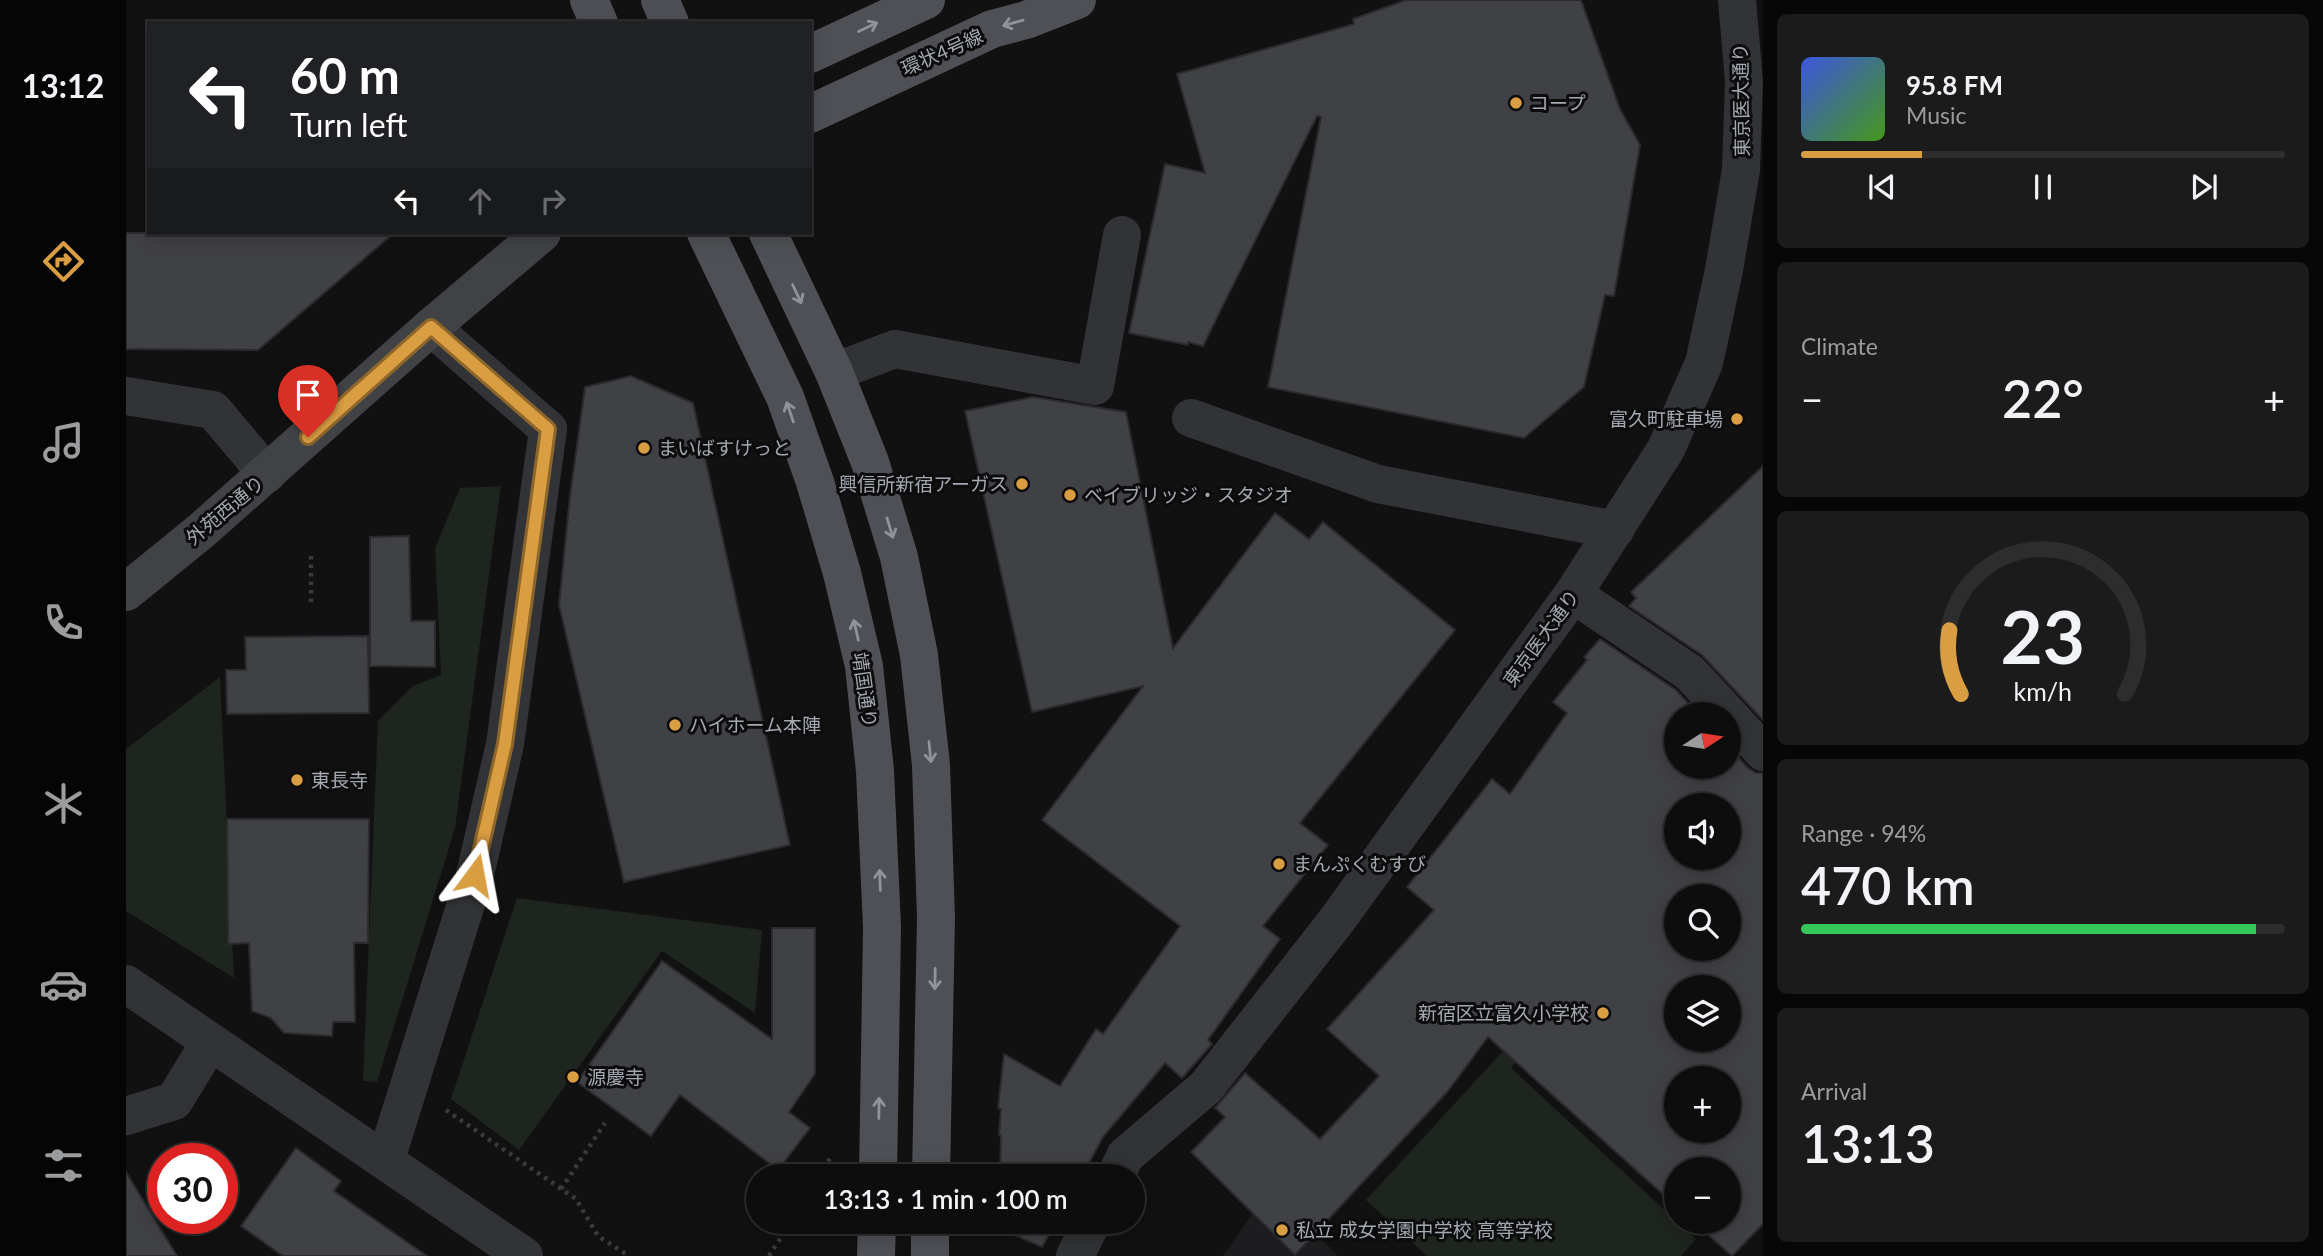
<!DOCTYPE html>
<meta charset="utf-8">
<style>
body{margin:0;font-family:Lato,"Noto Sans JP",sans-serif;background:#1b1b1c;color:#f1f3f6;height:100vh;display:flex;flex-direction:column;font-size:26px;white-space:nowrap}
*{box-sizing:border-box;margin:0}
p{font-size:23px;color:#9a9c9e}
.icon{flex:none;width:38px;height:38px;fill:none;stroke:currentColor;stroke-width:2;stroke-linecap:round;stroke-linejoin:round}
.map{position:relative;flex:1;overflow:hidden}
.panel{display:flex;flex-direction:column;gap:14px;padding:14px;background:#070708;width:560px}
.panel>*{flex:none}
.top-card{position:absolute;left:21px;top:21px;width:665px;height:214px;border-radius:0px;box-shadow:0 4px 18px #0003,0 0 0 2px #2d2d2e;background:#202124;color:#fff;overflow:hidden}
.needle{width:46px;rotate:78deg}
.buttons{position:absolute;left:1538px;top:702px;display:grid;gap:14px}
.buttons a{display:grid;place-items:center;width:77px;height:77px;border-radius:50%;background:#0d0d0e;box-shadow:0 4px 18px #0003,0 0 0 2px #2d2d2e;font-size:35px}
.speed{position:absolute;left:21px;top:1143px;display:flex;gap:14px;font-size:35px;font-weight:700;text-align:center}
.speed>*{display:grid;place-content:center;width:91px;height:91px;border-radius:50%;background:#0d0d0e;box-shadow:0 4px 18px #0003,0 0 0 2px #2d2d2e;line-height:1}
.speed .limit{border:10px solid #d22;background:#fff;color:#111}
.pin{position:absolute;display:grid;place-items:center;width:60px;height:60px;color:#fff;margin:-72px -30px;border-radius:50% 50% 50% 0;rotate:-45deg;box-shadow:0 0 7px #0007}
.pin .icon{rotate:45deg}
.me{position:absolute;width:77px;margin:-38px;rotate:13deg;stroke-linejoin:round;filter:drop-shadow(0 0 5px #0008)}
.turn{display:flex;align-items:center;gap:24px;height:147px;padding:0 28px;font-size:32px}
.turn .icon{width:91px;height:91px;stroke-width:2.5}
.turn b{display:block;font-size:49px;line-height:60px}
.lanes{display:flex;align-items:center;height:66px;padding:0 28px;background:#0003;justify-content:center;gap:35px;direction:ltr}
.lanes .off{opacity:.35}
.big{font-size:52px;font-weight:600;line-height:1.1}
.panel .widget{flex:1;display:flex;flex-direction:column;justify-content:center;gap:10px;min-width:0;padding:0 24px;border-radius:10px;background:#1b1b1c}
.panel .dial{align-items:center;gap:0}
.dial svg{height:182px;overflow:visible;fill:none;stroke:#2d2d2e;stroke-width:7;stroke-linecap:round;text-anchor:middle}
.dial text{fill:#f1f3f6;stroke:none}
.song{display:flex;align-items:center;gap:21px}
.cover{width:84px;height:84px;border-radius:10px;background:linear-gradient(135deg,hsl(230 70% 55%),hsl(100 70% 35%))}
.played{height:7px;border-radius:4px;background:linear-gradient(90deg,#d99d42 25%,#2d2d2e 25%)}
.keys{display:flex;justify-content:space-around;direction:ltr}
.heat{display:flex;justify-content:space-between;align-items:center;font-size:38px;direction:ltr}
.charge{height:10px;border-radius:5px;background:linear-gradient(90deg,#34c759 94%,#2d2d2e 0)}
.trip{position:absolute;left:620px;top:1164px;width:399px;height:70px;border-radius:35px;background:#0d0d0e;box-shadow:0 4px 18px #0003,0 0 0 2px #2d2d2e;font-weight:600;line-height:70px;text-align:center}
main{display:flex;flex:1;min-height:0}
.tab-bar{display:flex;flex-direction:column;width:126px;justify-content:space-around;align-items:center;background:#050506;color:#9a9c9e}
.tab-bar .icon{width:49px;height:49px}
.tab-bar .on{color:#d99d42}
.tab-bar b{font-size:32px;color:#f1f3f6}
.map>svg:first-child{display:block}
.built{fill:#1d1d1f}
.green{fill:#1e241e}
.building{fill:#404145;stroke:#2b2b2e;stroke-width:2;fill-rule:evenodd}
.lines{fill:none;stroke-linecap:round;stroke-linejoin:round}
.path{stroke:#383a3d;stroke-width:4.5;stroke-dasharray:3.5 5;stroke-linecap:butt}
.minor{stroke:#323336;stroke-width:38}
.tertiary{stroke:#323336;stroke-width:38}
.secondary{stroke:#404246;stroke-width:38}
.primary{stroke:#4f5055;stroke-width:38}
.oneway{stroke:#8f939a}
.route-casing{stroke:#8d662b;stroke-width:18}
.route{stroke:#d99d42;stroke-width:12}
.poi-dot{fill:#d99d42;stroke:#0c0c0d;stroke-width:2.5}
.labels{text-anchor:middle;stroke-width:6;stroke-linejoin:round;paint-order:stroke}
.street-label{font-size:19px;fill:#a4a9b1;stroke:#0c0c0d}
.poi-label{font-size:19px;fill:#a4a9b1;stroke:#0c0c0d;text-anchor:start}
</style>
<main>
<nav class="tab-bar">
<b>13:12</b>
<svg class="icon on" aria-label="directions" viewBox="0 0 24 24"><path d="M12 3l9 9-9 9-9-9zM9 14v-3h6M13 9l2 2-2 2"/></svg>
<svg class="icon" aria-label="music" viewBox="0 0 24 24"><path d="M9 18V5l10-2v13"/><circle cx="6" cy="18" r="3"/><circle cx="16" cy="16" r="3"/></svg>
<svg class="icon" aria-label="phone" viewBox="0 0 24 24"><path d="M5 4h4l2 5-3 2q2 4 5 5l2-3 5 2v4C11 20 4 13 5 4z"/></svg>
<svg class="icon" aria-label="climate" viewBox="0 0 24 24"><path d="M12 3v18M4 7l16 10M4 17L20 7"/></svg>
<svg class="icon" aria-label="car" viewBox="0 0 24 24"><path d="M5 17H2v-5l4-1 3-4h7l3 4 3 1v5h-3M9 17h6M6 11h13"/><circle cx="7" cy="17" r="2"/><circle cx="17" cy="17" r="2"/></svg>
<svg class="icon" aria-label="filters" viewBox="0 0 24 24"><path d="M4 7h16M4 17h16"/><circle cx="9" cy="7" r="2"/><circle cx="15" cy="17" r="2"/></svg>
</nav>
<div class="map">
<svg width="1637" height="1256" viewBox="0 0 1637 1256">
<rect width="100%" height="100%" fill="#111112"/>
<!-- built -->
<polygon class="built" points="1135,1201 1202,1222 1193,1237 1212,1256 1097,1256"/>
<!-- green -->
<g class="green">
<polygon points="375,486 329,828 251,1082 237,1081 252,721 287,686 315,675 309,548 334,488"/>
<polygon points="94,677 108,978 0,911 0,749"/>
<polygon points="391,898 636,930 629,1013 536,951 393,1150 325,1099"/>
<polygon points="1388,1039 1400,1049 1385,1068 1570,1239 1555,1256 1301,1256 1240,1200"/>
</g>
<!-- building -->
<g class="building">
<polygon points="1280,0 1455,0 1494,109 1514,145 1488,296 1479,295 1458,387 1398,438 1142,387 1195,117 1191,116 1077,346 1062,342 1062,345 1003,333 1039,164 1079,173 1051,74 1228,24 1227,19"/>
<polygon points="0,233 268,233 132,350 0,349"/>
<polygon points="505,376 567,403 664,845 498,882 433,605 444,496 459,387"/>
<polygon points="907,397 1000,412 1047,648 1149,513 1183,539 1197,522 1329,630 1174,823 1202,845 1137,926 1154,939 1082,1040 1086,1044 1056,1078 1039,1063 977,1137 956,1176 874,1176 875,1136 873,1135 875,1109 872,1108 878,1054 934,1086 970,1029 977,1034 1054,926 916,820 1017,686 906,712 839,411"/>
<polygon points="1637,466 1637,720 1576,655 1503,606 1510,598 1505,592"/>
<polygon points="283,536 285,621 309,621 309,667 244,666 244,537"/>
<polygon points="242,636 243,713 101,714 100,670 120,670 119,637"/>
<path d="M1474 639 1550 690 1572 714H1550V766H1603V747L1621 767 1630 773H1637V1224L1606 1256 1568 1222H1603V1169H1550V1206L1362 1037 1322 1091 1169 1255 1065 1152 1099 1117 1089 1108 1119 1073 1194 1139 1253 1076 1201 1029 1308 910 1281 887 1366 779 1384 794 1441 713 1427 702 1461 660 1458 657ZM1550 805H1603V858H1550ZM1550 896H1603V948H1550ZM1550 987H1603V1040H1550ZM1550 1078H1603V1130H1550Z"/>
<polygon points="101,819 243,819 242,943 228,943 229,1022 207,1022 206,1036 158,1033 145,1018 126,1011 123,943 102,944"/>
<polygon points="646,928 689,928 689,1074 663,1112 684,1128 652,1170 554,1095 525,1136 451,1082 536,961 646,1039"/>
<polygon points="170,1148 215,1181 208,1191 301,1256 157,1256 115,1226"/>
<polygon points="0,1172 51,1256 0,1256"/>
<polygon points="872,1222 930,1222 916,1247 872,1228"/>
</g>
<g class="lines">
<!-- path -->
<g class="path">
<polyline points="185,602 185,552"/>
<polyline points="320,1110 450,1199 472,1236 503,1256"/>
<polyline points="693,1176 706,1155"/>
<polyline points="435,1189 479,1123"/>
<polyline points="643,1256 665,1222"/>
</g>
<!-- minor -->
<g class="minor">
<polyline points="708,372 769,349 969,386 996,235"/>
<polyline points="1065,418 1252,484 1489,530"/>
<polyline points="1447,594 1564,673 1602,714"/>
<polyline points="1603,715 1637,752"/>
<polyline points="0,1116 48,1101 84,1042"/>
<polyline points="260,1159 349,875 379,744 422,429 305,327"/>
</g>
<!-- tertiary -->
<g class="tertiary">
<polyline points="0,396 87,410 141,474"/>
<polyline points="0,984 398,1256"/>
<polyline points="990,1176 999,1156 1080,1087 1211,920 1447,594 1540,449 1578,363 1598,270 1615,170 1618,82 1611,0"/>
<polyline points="949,1256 966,1222"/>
</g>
<!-- secondary -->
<polyline class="secondary" points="0,592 75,531 305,327 416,233"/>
<!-- primary -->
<g class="primary">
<polyline points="463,0 473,23"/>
<polyline points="534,0 544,23"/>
<polyline points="684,54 800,0"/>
<polyline points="684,114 866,29 900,20 951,0"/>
<polyline points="580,233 659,397 689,482 716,573 738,666 749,771 756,927 752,1176"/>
<polyline points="642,233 708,372 744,462 773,557 793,655 805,765 810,918 805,1176"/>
<polyline points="750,1256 751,1222"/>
<polyline points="804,1256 804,1222"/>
</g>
</g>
<!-- one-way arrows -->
<defs><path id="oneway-shaft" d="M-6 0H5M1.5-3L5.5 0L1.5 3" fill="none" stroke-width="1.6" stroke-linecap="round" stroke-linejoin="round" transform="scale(1.75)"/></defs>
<g class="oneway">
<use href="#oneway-shaft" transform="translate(887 23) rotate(164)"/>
<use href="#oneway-shaft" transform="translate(742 27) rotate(-25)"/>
<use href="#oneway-shaft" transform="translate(671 294) rotate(65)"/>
<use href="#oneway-shaft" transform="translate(664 412) rotate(-109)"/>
<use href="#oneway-shaft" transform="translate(764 528) rotate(73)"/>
<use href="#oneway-shaft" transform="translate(730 630) rotate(-103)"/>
<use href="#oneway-shaft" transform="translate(804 752) rotate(84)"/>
<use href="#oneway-shaft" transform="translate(754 880) rotate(-92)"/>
<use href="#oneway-shaft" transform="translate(809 979) rotate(91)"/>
<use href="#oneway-shaft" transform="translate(753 1108) rotate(-89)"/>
</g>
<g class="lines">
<!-- route casing -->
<g class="route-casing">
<polyline id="route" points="182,437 305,327 422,429 379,744 349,875"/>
</g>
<!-- route -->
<use href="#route" class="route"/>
</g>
<!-- markers -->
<g class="poi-dot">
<circle cx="1390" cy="103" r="7"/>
<circle cx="1611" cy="419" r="7"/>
<circle cx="518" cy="448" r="7"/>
<circle cx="896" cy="484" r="7"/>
<circle cx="944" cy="495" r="7"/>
<circle cx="549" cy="725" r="7"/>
<circle cx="171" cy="780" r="7"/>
<circle cx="1153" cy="864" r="7"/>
<circle cx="1477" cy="1013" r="7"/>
<circle cx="447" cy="1077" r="7"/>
<circle cx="1156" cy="1230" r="7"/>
</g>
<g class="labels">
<!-- street labels -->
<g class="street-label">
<text transform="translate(816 52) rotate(-24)" y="7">環状4号線</text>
<text transform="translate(1615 100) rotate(-91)" y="7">東京医大通り</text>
<text transform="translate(99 510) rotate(-40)" y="7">外苑西通り</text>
<text transform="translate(1415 638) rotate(-54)" y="7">東京医大通り</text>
<text transform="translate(739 690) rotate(82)" y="7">靖国通り</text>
</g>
<!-- poi labels -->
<g class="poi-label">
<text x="1404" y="110">コープ</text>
<text x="1597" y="426" text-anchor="end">富久町駐車場</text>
<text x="532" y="455">まいばすけっと</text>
<text x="882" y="491" text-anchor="end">興信所新宿アーガス</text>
<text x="958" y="502">ベイブリッジ・スタジオ</text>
<text x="563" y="732">ハイホーム本陣</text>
<text x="185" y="787">東長寺</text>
<text x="1167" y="871">まんぷくむすび</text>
<text x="1463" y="1020" text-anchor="end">新宿区立富久小学校</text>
<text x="461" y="1084">源慶寺</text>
<text x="1170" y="1237">私立 成女学園中学校 高等学校</text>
</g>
</g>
</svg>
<div class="buttons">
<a><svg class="needle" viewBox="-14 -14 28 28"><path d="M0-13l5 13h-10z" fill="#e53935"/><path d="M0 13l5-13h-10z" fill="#9a9c9e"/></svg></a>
<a><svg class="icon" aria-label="sound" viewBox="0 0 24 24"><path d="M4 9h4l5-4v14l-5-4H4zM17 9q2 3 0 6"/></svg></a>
<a><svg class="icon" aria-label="search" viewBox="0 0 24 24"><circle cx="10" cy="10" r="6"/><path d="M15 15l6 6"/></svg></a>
<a><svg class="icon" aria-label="layers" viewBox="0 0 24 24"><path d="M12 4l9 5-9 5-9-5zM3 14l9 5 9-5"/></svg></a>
<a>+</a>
<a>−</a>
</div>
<div class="speed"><div class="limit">30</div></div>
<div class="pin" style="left:182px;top:437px;background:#d93025"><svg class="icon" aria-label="arrive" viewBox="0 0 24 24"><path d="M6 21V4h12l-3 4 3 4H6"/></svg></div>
<svg class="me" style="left:349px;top:875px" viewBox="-20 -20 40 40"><path d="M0-17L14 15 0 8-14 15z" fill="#d99d42" stroke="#fff" stroke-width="4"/></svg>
<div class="trip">13:13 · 1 min · 100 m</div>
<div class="top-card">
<div class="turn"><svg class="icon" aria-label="left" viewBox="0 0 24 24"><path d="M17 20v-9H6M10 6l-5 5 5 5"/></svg><div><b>60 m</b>Turn left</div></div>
<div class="lanes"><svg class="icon" aria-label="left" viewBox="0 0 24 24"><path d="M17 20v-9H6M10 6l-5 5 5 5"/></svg><svg class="icon off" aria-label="ahead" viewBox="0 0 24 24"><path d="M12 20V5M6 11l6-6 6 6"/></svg><svg class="icon off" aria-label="right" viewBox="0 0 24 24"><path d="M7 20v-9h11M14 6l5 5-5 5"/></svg></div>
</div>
</div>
<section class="panel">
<div class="widget">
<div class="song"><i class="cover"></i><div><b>95.8 FM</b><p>Music</p></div></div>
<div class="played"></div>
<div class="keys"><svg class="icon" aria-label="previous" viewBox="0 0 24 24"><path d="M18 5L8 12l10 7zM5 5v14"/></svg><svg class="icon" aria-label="pause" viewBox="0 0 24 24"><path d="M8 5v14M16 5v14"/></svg><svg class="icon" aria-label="next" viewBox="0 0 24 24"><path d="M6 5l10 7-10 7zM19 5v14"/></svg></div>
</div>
<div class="widget"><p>Climate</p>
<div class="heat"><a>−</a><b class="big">22°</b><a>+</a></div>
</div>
<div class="widget dial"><svg viewBox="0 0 100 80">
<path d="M14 69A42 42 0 1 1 86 69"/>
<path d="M14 69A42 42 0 0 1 9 41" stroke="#d99d42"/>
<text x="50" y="56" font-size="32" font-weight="700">23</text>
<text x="50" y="72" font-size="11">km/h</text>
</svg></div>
<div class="widget"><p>Range · 94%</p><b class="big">470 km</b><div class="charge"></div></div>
<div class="widget"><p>Arrival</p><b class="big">13:13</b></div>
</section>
</main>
